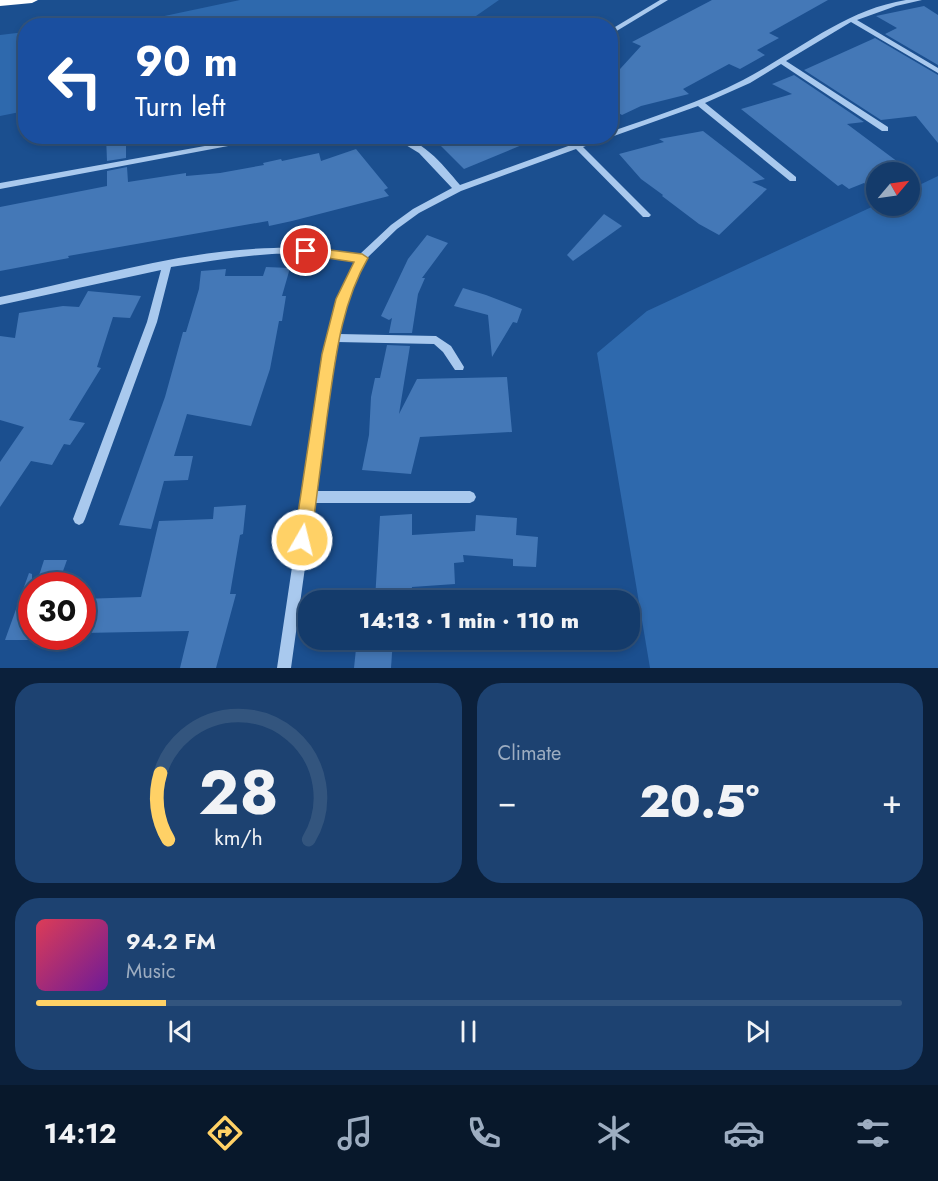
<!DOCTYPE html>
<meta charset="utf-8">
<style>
body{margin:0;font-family:Jost,sans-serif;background:#1d4271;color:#f1f3f6;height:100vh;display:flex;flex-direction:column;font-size:22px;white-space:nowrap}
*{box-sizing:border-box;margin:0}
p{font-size:20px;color:#9dadc1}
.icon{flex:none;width:33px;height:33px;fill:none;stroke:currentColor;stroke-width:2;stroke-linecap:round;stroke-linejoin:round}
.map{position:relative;height:668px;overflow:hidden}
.details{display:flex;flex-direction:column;gap:15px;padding:15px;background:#0b203b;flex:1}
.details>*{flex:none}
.guide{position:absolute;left:18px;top:18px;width:600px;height:126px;border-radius:24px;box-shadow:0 3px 9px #0003,0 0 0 2px #33557e;background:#1a4fa0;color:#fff;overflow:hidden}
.needle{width:39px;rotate:61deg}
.buttons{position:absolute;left:866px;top:162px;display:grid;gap:12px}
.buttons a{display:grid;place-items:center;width:54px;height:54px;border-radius:50%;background:#143b6b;box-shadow:0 3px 9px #0003,0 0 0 2px #33557e;font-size:30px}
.speed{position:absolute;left:18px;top:572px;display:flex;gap:12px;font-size:30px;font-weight:700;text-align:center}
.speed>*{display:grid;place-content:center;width:78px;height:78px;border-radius:50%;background:#143b6b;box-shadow:0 3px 9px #0003,0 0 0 2px #33557e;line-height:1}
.speed .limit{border:9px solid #d22;background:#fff;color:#111}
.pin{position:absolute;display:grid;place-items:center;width:51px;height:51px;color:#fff;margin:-26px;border:3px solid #fff;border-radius:50%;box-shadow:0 2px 6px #0007}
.me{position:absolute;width:66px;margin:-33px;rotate:8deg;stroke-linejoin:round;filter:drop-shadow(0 0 4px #0008)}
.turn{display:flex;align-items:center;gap:21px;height:126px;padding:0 18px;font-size:27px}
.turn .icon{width:78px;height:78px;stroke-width:2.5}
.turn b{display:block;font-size:42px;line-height:51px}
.big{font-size:45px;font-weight:800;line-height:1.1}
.details .tile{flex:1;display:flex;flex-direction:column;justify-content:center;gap:9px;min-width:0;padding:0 21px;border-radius:24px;background:#1d4271}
.details .dial{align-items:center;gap:0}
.dial svg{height:156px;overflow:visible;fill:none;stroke:#33557e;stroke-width:7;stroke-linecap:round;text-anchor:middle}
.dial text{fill:#f1f3f6;stroke:none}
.song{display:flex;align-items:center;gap:18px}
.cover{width:72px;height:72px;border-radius:9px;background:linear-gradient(135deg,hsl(350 70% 55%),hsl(280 70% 35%))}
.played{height:6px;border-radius:3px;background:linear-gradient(90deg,#ffd166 15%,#33557e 15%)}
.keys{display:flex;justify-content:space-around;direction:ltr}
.heat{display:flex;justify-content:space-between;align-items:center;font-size:33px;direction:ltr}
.details .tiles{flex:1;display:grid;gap:15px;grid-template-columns:1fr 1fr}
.tile:last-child{grid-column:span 2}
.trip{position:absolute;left:298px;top:590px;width:342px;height:60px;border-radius:24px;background:#143b6b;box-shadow:0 3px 9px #0003,0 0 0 2px #33557e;font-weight:800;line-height:60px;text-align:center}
.menu{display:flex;height:96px;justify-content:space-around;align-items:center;background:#08182b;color:#9dadc1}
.menu .icon{width:42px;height:42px}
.menu .active{color:#ffd166}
.menu b{font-size:27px;color:#f1f3f6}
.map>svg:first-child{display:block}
.green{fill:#2e69ad}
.building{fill:#4478b7}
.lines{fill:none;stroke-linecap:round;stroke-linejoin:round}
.minor{fill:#a9c9ee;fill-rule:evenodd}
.highway{fill:#fff;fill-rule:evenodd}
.route{fill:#ffd166;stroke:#a68842;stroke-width:1.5}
</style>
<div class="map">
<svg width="938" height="668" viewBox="0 0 938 668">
<rect width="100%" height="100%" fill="#1b4f8f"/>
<!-- green -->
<g class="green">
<polygon points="240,0 499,0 463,25 87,25 155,18"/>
<polygon points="25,32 25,111 0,116 0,35"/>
<polygon points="938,176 938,668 650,668 597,353 647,311 876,205 909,206 909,190"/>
</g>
<!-- building -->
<g class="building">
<polygon points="712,0 828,0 771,32 769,33 779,38 757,50 765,55 740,69 729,64 683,89 689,94 641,106 622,115 610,108 610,80 641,46 632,42"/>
<polygon points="924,6 938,15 938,65 885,34 897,28 876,16"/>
<polygon points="875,38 938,75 938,143 916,116 881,120 804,70"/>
<polygon points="794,75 864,122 847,124 898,162 876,170 876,192 864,183 849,189 842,184 838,186 741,109 792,94 772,84"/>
<polygon points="703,131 765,179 752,182 767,189 719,235 699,224 662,196 663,195 641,179 619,154 664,142 659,139"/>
<polygon points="106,136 126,136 126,158 107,161"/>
<polygon points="431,136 541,136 541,137 464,169"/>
<polygon points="356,149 388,188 384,190 389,196 292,221 269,226 268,221 68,256 69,258 0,271 0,207 107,186 107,171 127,167 128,182 186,173 186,176 220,173 264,165 263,163 281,159 282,161 319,153 321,161"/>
<polygon points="604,214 622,226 573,261 567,255"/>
<polygon points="427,235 448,243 422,278 425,278 418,294 412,333 389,333 392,318 389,320 381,316 408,259"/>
<polygon points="266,267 290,268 282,296 286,296 282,321 279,321 270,369 251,426 187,414 174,456 193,456 188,480 164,481 151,529 119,525 165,397 183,332 186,332 199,289 201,271 226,269 225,276 263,276"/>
<polygon points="463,288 486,295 522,309 517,323 513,322 492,357 488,315 454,306"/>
<polygon points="88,291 141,296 130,318 113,317 97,367 101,368 69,420 85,423 70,445 64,444 52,465 31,461 0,507 0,462 24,427 0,420 0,336 15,338 19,313 63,306 79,307"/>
<polygon points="387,345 410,346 399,414 417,379 507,377 512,432 420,437 411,474 362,470 369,435 371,397 375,378 380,378"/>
<polygon points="246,505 243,534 240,535 230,594 236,594 216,668 180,668 189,631 82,633 82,599 141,597 159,521 213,519 214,507"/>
<polygon points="412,514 412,535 475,531 476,515 517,518 516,535 538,537 536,567 513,566 513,559 463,555 464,562 454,563 455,584 412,587 410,600 375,600 380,516"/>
<polygon points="44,560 67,560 58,585 36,585"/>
<polygon points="29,573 32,574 32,640 5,640"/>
<polygon points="357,639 393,639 391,668 354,668"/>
</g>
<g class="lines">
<!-- minor -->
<g class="minor">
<polygon points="660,0 668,0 610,35 610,30"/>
<path d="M906 0H922L896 6 857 20 938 68V73L851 22 786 61 888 127V131H882L781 64 750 83 705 103 796 177V181H790L698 106 583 147 651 215 649 217H643L576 149 461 191 419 213 397 229 365 260 356 276 339 334 436 336 451 346 464 367 463 370H455L443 352 434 344 337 342 315 491H470L474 493 476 497 474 501 470 503H314L291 668H277C288 594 299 520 310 446 319 388 325 311 356 261 328 257 300 253 272 254 239 256 205 262 171 267L157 322 85 519 83 523 79 525 75 523 73 519 147 322 161 270 0 305V297C90 279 181 250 274 248 302 247 331 251 360 254L391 225 413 209 452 188 419 153 391 136C421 136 442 164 460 185L571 145 563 136H572L578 143 596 136H610V132C656 116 700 102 743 80 797 52 844 10 906 0Z"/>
<polygon points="260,136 281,136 0,189 0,183"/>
</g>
<!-- highway -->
<polygon class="highway" points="0,0 38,0 32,3 0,6"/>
</g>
<!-- route -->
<path class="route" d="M306 247 362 254 368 258C340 306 335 363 327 417 322 458 316 499 311 540L308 545 302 547 297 545 294 540 322 354 336 299 354 262 301 254 300 251Z"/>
</svg>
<div class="buttons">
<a><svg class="needle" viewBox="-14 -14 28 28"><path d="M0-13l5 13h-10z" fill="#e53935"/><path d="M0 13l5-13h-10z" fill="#9dadc1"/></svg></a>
</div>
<div class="speed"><div class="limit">30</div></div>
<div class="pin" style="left:306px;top:251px;background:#d93025"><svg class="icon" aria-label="arrive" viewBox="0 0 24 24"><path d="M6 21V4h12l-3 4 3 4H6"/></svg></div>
<svg class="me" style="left:302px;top:540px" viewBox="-20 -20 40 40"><circle r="17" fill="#ffd166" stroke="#fff" stroke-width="3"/><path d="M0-11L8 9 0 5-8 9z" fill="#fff"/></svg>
<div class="trip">14:13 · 1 min · 110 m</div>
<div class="guide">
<div class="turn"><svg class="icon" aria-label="left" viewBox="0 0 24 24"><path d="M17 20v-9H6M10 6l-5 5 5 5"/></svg><div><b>90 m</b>Turn left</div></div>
</div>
</div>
<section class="details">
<div class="tiles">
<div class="tile dial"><svg viewBox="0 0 100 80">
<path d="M14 69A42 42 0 1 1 86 69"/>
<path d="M14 69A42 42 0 0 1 10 35" stroke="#ffd166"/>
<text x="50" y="56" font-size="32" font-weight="700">28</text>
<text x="50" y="72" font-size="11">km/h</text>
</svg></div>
<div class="tile"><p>Climate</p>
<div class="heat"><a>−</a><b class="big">20.5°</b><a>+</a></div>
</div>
<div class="tile">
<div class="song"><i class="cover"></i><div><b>94.2 FM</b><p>Music</p></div></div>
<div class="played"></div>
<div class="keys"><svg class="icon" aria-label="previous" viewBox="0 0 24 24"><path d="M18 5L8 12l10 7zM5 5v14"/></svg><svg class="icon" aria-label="pause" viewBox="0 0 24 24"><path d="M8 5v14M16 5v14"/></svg><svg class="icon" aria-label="next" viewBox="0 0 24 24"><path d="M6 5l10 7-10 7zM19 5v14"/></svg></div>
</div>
</div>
</section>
<nav class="menu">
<b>14:12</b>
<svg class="icon active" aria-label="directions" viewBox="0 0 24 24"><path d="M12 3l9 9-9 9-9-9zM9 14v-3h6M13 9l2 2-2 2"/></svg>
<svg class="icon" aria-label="music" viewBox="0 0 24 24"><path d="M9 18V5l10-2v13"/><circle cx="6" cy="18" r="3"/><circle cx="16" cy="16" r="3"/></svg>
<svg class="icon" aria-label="phone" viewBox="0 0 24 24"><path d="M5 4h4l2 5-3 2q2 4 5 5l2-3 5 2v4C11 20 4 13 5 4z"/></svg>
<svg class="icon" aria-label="climate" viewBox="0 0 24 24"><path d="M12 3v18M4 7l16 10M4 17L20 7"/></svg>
<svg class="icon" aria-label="car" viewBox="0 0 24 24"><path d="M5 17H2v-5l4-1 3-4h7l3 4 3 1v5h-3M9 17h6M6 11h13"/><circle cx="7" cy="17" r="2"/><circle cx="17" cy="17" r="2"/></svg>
<svg class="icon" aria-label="filters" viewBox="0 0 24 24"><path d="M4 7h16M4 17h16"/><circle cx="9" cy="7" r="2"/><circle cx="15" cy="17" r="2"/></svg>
</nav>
